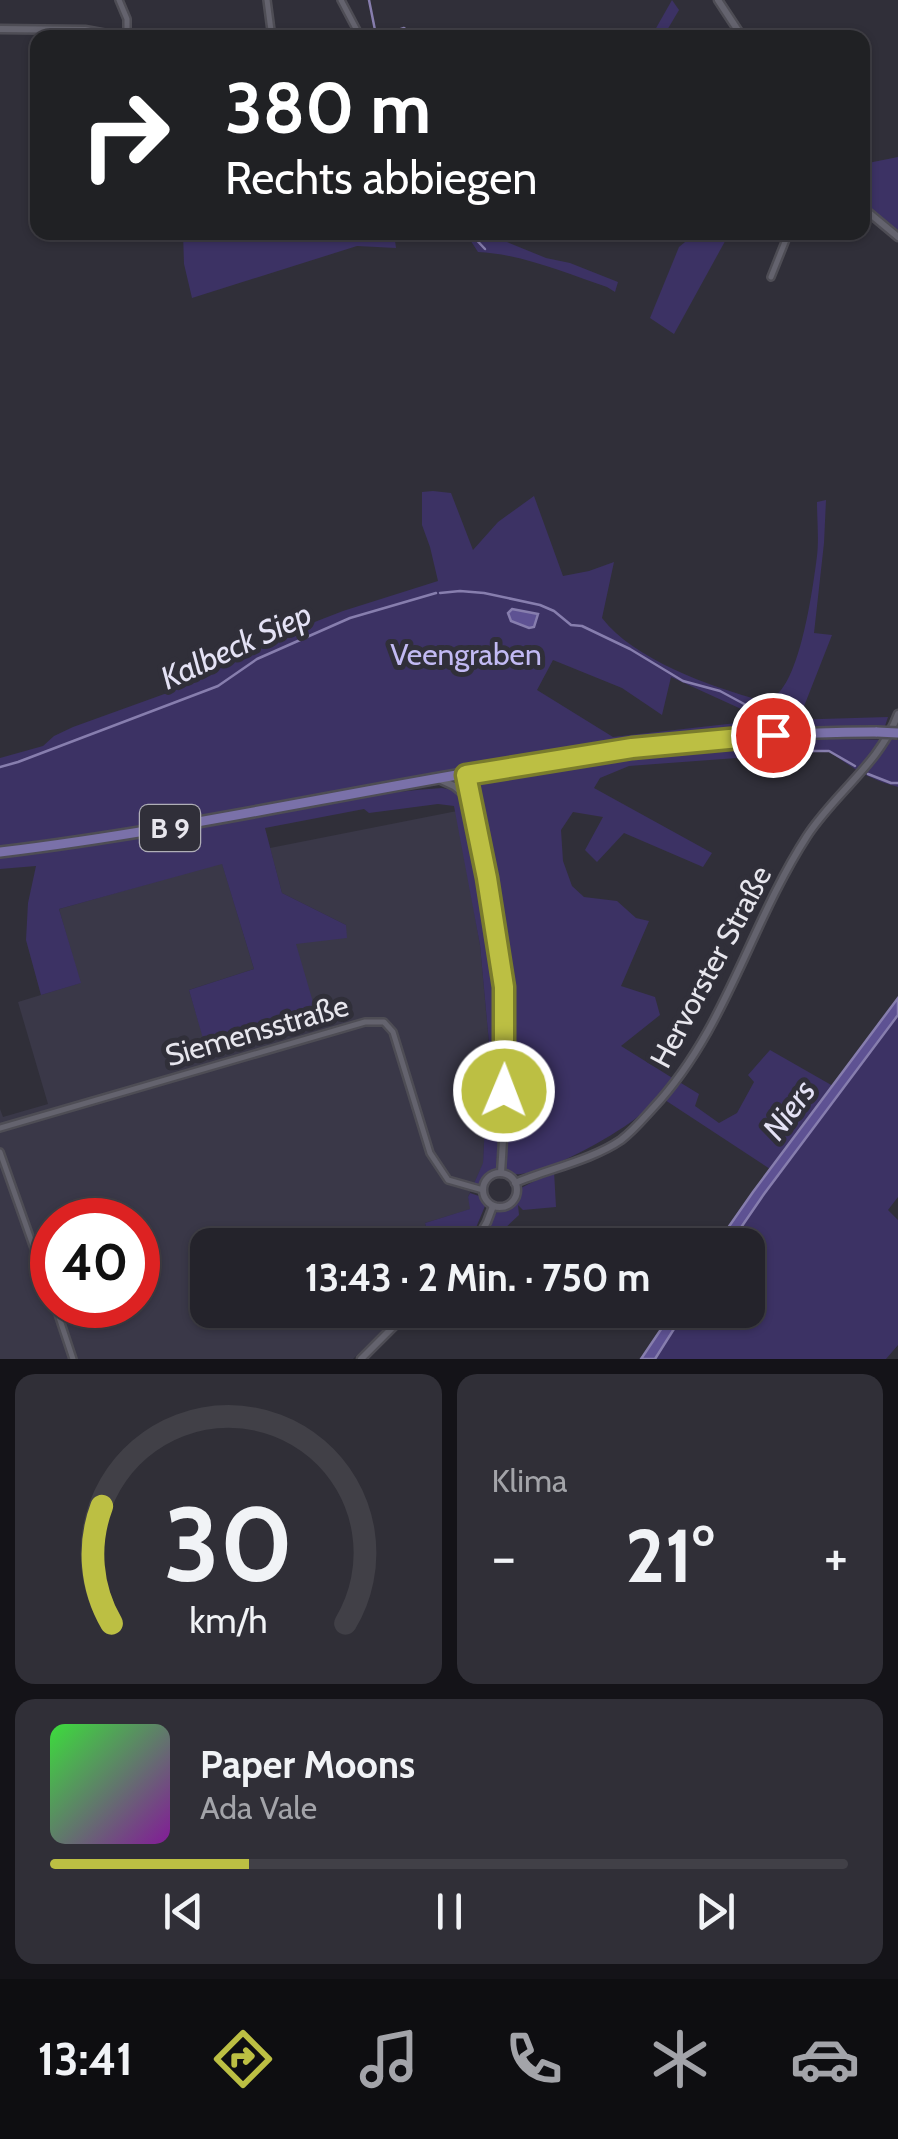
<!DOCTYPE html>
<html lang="de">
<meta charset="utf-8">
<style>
body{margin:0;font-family:Cabin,sans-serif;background:#302f37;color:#f1f3f6;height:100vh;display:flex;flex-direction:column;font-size:38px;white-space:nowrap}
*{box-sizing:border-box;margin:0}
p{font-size:32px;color:#a3a4a9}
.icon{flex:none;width:55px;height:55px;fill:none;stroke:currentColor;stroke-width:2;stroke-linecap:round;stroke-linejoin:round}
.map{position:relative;height:1359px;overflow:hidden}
.panel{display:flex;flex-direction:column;gap:15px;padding:15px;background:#141318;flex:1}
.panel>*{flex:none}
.banner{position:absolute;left:30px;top:30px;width:840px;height:210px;border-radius:20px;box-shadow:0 2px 8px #0004,0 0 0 2px #414047;background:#202124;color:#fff;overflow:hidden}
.speed{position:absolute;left:30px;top:1198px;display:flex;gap:20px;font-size:50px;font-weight:700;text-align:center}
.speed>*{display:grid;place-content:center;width:130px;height:130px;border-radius:50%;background:#24232b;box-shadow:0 2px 8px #0004,0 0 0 2px #414047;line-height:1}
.speed .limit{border:15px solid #d22;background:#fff;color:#111}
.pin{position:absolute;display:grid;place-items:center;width:85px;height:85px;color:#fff;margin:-42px;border:5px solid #fff;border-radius:50%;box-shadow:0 2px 10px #0007}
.me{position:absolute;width:110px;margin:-55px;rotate:1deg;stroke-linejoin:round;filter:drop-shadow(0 0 8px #0008)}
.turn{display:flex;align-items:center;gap:35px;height:210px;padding:0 30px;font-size:45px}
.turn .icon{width:130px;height:130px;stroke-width:2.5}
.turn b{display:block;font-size:70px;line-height:85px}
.big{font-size:75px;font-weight:700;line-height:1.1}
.panel .widget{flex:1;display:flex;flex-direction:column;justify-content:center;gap:15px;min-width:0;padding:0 35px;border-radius:20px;background:#302f37}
.panel .dial{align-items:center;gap:0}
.dial svg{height:260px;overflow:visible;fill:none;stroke:#414047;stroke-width:7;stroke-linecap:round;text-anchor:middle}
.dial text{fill:#f1f3f6;stroke:none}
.song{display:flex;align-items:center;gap:30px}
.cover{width:120px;height:120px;border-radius:15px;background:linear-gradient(135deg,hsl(120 70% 55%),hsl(290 70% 35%))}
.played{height:10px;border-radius:5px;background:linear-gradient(90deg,#bcbf43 25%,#414047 25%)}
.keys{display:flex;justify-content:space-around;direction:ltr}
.heat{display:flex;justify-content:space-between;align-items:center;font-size:55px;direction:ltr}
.panel .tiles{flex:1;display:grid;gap:15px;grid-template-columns:1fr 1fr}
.widget:last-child{grid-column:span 2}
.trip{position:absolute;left:190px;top:1228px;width:575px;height:100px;border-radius:20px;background:#24232b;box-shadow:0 2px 8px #0004,0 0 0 2px #414047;font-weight:700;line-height:100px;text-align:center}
.dock{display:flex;height:160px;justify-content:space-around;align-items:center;background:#0e0e11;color:#a3a4a9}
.dock .icon{width:70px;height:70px}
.dock .on{color:#bcbf43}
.dock b{font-size:45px;color:#f1f3f6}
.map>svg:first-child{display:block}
.built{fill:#3a3848;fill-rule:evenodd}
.green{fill:#3c3264}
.water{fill:#5e5293;stroke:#877eae;stroke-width:2.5}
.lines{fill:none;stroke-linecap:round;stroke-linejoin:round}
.stream{stroke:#877eae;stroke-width:2.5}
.minor-casing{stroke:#4e4d55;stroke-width:10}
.tertiary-casing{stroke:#4e4d55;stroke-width:11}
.primary-casing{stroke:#4e4d55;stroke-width:14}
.minor{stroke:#64636e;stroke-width:5}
.tertiary{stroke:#64636e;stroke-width:6}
.primary{stroke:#7a71a9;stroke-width:9}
.primary-bridge-casing{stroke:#4e4d55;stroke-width:14;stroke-linecap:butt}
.primary-bridge{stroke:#7a71a9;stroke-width:9}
.route-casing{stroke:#7a7c2c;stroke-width:25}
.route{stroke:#bcbf43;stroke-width:18}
.labels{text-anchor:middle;stroke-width:10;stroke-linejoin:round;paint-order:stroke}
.shield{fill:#302f39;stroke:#b0afb7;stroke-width:2.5}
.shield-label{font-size:28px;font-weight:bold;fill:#e7e6ed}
.park-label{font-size:30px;fill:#c2baf3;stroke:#302f39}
.street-label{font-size:30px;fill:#e7e6ed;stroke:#302f39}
.water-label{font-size:32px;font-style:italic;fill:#e4e2f5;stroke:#302f39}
</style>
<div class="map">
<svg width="898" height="1359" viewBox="0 0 898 1359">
<rect width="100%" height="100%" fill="#302f39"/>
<!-- built -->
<path class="built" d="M457 811 480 945 489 1043 483 1164 468 1197 471 1209 425 1223 431 1245H208V1310H403L353 1359H0V1109L3 1117 48 1104 18 1002 80 983 59 909 222 863 254 969 189 990 209 1056 295 943 346 925 282 893 270 848ZM52 1220H138V1305H52Z"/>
<!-- green -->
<g class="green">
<polygon points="672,0 679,10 663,37 651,37"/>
<polygon points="898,157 898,233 862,201 863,164"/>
<polygon points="183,233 394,233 396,248 357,246 192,298 184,264"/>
<path d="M471 233 507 242 546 258 570 263 618 282 615 292 607 287C565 273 522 254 478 252L467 235Z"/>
<polygon points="696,233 729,234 674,334 650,318 679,247"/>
<path d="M433 491 451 493 473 550 498 522 534 496 563 576 589 571 614 562 602 618C633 659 711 687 760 700 767 699 770 700 775 696 801 677 813 587 817 556 819 539 817 519 817 502L826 500 824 543 814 633 832 635 801 714 750 713 671 677 662 715 622 688 553 660 537 690 613 737 754 721 888 717 885 726 720 734 611 745 100 835 0 846V758L43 746 54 736 73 727 192 684 251 650 294 630 343 611 438 581 430 547 422 525V492Z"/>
<path d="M838 739 898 740V787C871 780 851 768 829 751L629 766 600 778 594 788 712 853 703 867 624 833 597 862 585 850 603 817 573 812 561 830 563 861 572 886 584 897 617 901 636 918 649 921 621 986 655 997 660 1015 621 1046 674 1079C664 1094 649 1108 635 1119 610 1138 551 1171 521 1174 514 1175 513 1173 506 1170L509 1030 503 953 475 799C474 787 475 783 486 777L668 750 786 740Z"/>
<path d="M442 788 457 791 463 796 470 812 487 891 498 959 502 1017 500 1106 496 1170 483 1177 478 1190 472 1188 483 1163 489 1043 480 945 454 806 438 804 369 813 364 809 265 828 282 893 346 925 347 938 296 944 320 1026 208 1056 189 990 254 969 222 864 59 909 81 983 41 995 26 940 28 903 36 866 0 869V856C87 848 174 833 260 817 320 806 381 791 442 788Z"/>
<polygon points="898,1015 898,1197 888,1210 898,1220 898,1345 886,1359 655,1359 686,1310 748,1310 748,1245 729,1245 764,1194"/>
<polygon points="770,1050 833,1086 770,1169 665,1100 681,1083 699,1094 695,1106 719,1123 737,1113 754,1082 748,1075"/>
<path d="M554 1171 556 1207 523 1210 518 1205 519 1215 487 1245H476L497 1212C512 1212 521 1203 521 1188Z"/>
<polygon points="470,1193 479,1196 485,1206 470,1242 467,1245 431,1245 425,1223 470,1209 468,1197"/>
</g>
<!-- water -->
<g class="water">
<polygon points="512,609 538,614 534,627 529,628 511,621 508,613"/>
<polygon points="898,998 898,1015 764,1194 729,1245 716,1245 753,1192"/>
<polygon points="674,1310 686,1310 655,1359 641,1359"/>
</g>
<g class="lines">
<!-- stream -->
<g class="stream">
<polyline points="369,0 375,30 380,36 404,28 409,32 411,38"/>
<polyline points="469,232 485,249"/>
<polyline points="440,593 460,591 484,593 540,605 554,611 571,625 582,626 630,649 683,681 720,691 759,712"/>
<polyline points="792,751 829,751 855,766"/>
<polyline points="0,767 18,762 218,686 257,659 350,618 436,593"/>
<polyline points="868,774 891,783 898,783"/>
</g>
<!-- minor casing -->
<g class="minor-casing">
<g id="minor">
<polyline points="119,0 127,19 127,37"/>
<polyline points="267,0 272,38"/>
<polyline points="341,0 361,38"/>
<polyline points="771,277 789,232"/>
<polyline points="0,1128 365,1022 384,1022 393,1032 430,1153 448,1180 483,1190"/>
<polyline points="0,1152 52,1299"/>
<polyline points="55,1305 73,1359"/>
</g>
</g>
<!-- tertiary casing -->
<g class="tertiary-casing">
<g id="tertiary">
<polyline points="718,0 743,38"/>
<polyline points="0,29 85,30 129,38"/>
<polyline points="862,207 898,237"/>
<path d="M466 775C480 845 500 916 504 988 508 1049 505 1112 501 1173"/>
<polyline points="441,780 454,786 471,800"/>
<circle cx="500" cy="1190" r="17"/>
<path d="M515 1183C548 1169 592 1160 621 1140 633 1131 643 1119 653 1108 726 1030 750 924 807 836 835 793 880 763 898 714"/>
<polyline points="474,1245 487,1222 493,1206"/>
<polyline points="361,1359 410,1310"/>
</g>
</g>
<!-- primary casing -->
<g class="primary-casing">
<path id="primary" d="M0 852C292 817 580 731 877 732"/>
</g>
<!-- minor -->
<use href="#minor" class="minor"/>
<!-- tertiary -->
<use href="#tertiary" class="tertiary"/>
<!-- primary -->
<use href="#primary" class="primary"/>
<!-- primary-bridge casing -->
<g class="primary-bridge-casing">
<polyline id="primary-bridge" points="877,732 898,733"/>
</g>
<!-- primary-bridge -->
<use href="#primary-bridge" class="primary-bridge"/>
</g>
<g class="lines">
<!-- route casing -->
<g class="route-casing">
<polyline id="route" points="504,1091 504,987 487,878 466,775 632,748 773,735"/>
</g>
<!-- route -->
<use href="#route" class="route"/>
</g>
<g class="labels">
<!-- shield labels -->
<rect class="shield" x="140" y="805" width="60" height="46" rx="8"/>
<g class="shield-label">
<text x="170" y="838">B 9</text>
</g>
<!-- park labels -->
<g class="park-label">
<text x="466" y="665">Veengraben</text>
</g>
<!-- street labels -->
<g class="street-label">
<text transform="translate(711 967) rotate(-62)" y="10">Hervorster Straße</text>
<text transform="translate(257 1031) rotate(-16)" y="10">Siemensstraße</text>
</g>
<!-- water labels -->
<g class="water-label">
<text transform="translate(236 646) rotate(-25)" y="11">Kalbeck Siep</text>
<text transform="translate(789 1110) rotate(-54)" y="11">Niers</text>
</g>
</g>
</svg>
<div class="speed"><div class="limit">40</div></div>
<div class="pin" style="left:773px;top:735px;background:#d93025"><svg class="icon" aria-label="arrive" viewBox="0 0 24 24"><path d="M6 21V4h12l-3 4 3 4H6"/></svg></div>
<svg class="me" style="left:504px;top:1091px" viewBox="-20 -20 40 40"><circle r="17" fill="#bcbf43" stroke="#fff" stroke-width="3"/><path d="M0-11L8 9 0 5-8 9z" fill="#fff"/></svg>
<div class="trip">13:43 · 2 Min. · 750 m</div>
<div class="banner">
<div class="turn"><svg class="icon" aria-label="right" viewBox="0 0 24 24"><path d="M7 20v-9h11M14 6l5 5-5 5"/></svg><div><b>380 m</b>Rechts abbiegen</div></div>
</div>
</div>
<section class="panel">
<div class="tiles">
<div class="widget dial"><svg viewBox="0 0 100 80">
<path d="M14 69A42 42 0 1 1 86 69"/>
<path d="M14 69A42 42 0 0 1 11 33" stroke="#bcbf43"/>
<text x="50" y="56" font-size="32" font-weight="700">30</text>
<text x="50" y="72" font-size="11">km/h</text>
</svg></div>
<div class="widget"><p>Klima</p>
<div class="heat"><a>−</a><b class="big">21°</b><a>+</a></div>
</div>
<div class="widget">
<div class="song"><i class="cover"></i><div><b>Paper Moons</b><p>Ada Vale</p></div></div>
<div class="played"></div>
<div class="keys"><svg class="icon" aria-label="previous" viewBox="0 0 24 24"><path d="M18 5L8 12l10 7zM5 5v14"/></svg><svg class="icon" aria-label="pause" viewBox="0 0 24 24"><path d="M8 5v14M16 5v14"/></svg><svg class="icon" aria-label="next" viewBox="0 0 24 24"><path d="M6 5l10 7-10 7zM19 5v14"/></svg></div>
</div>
</div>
</section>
<nav class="dock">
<b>13:41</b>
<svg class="icon on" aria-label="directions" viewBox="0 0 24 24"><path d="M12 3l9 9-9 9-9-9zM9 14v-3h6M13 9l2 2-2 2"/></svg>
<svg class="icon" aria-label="music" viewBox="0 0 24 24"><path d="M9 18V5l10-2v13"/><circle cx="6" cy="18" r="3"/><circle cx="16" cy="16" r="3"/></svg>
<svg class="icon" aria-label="phone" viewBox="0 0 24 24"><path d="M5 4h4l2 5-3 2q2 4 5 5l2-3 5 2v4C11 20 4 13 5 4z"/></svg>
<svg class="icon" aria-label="climate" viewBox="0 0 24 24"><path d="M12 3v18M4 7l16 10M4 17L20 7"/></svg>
<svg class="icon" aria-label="car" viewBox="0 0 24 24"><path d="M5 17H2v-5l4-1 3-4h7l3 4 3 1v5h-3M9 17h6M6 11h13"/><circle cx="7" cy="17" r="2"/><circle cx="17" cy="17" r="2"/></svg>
</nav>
